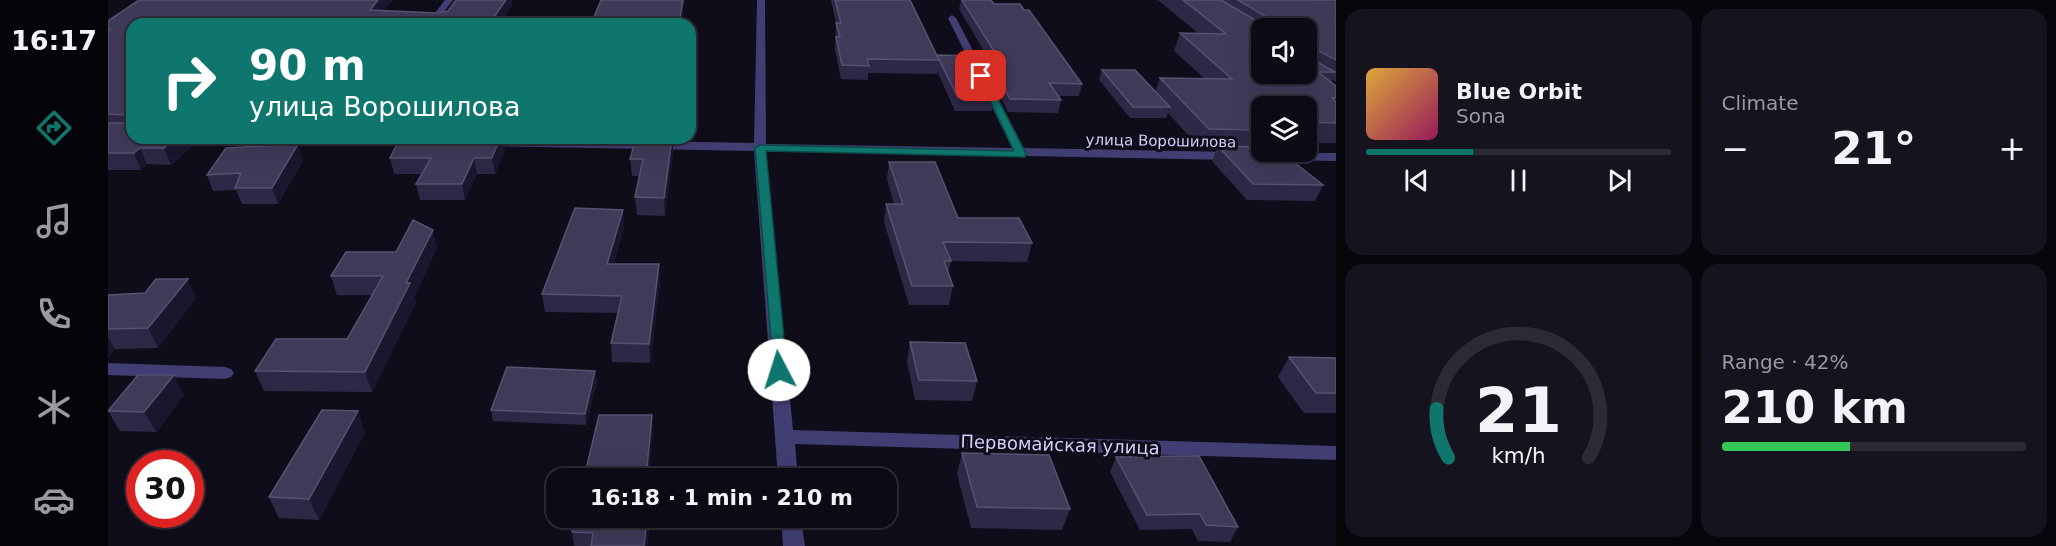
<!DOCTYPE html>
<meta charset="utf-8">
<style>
body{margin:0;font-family:"DejaVu Sans",sans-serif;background:#15131d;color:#f1f3f6;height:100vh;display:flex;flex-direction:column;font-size:22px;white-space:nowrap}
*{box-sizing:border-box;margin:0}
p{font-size:20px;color:#9a9aa0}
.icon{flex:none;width:33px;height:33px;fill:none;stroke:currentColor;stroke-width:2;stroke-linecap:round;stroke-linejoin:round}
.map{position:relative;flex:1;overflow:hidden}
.panel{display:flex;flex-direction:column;gap:9px;padding:9px;background:#07060b;width:720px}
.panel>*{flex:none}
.hud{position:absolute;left:18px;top:18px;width:570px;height:126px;border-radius:18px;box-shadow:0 6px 24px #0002,0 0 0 2px #2c2b34;background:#0f766e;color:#fff;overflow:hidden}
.tools{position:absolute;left:1143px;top:18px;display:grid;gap:12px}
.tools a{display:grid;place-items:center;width:66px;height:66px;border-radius:12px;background:#0c0a14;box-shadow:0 6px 24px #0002,0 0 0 2px #2c2b34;font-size:30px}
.speed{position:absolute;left:18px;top:450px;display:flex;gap:12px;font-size:30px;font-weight:700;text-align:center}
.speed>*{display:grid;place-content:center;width:78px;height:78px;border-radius:50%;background:#0c0a14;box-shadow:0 6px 24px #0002,0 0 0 2px #2c2b34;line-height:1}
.speed .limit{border:9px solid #d22;background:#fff;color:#111}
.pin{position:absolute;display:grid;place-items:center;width:51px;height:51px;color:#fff;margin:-26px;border-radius:12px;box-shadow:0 3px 9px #0006}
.me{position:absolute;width:66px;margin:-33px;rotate:355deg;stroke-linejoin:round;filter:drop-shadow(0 0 4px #0008)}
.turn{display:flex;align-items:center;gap:21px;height:126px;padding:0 24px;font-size:27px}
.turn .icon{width:78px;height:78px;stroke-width:2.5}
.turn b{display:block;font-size:42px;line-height:51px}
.big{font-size:45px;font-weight:700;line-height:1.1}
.panel .widget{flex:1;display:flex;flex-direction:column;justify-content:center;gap:9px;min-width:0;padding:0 21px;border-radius:18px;background:#15131d}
.panel .dial{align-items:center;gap:0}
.dial svg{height:156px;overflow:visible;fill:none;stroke:#2c2b34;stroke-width:7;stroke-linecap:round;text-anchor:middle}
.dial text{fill:#f1f3f6;stroke:none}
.song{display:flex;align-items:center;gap:18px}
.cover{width:72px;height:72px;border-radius:9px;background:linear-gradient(135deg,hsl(40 70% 55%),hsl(330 70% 35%))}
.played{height:6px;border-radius:3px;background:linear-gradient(90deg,#0f766e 35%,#2c2b34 35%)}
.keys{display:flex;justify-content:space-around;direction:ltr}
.heat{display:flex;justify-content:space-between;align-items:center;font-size:33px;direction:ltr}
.charge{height:9px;border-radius:4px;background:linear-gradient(90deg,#34c759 42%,#2c2b34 0)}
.panel .tiles{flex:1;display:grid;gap:9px;grid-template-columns:repeat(2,1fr)}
.trip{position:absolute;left:438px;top:468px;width:351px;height:60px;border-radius:18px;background:#0c0a14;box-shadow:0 6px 24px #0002,0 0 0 2px #2c2b34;font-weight:700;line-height:60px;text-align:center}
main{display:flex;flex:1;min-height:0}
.tab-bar{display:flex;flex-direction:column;width:108px;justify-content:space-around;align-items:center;background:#050408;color:#9a9aa0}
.tab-bar .icon{width:42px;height:42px}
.tab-bar .selected{color:#0f766e}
.tab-bar b{font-size:27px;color:#f1f3f6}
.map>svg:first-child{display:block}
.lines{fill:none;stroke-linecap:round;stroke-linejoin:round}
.minor{fill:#413e73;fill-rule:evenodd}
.wall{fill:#2e2846}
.shaded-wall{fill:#1b162d}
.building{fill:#403a59;stroke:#575172;stroke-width:1.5}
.route{fill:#0f766e;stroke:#0a4d48;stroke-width:1.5}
.labels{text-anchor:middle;stroke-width:6;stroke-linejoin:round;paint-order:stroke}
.street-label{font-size:15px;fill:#d3cdf8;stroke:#100d1a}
.near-street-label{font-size:18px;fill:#d3cdf8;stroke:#100d1a}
</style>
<main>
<nav class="tab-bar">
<b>16:17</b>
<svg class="icon selected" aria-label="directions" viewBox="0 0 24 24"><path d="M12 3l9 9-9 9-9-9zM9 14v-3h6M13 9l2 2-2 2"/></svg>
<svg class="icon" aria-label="music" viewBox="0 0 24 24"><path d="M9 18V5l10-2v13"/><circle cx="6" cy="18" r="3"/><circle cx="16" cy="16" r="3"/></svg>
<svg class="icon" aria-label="phone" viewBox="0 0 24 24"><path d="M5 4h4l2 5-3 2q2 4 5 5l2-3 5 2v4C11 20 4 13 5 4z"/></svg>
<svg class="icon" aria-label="climate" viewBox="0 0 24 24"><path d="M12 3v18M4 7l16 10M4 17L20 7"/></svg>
<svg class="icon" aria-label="car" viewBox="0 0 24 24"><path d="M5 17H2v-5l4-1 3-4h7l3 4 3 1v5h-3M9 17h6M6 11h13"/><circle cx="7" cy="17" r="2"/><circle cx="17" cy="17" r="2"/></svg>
</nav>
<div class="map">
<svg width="1228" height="546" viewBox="0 0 1228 546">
<rect width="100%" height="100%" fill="#100d1a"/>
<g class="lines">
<!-- minor -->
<g class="minor">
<polygon points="337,0 345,0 335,13 333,24 325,24 327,13"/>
<polygon points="649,0 657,0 658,144 904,148 840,18 844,15 848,18 916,148 1126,152 1132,156 1126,160 918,156 913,158 908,156 658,151 685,430 1228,446 1228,460 687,444 690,478 670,478 646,151 376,146 370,142 376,138 646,143"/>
<polygon points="183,138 312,138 316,141 310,145 189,142"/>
<polygon points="1159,153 1228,153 1228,161 1155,160 1155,154"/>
<polygon points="0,363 117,367 123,369 126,373 123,377 117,379 0,375"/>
<polygon points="673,518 693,518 697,546 675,546"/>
</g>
</g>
<!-- wall -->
<g class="wall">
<polygon points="31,0 284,0 275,11 330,13 404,6 392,24 24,24 93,138 63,165 39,164 33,170 0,170 0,21"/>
<polygon points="723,0 802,0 829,56 886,98 884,111 847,111 829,71 829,74 760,73 760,80 733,79 727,50 728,23"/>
<polygon points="853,0 883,0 886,4 974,84 971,96 950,96 953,100 950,113 900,112 877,68 879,56 851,9"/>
<polygon points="1050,0 1228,0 1228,82 1224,80 1223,82 1228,86 1228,143 1198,143 1198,106 1154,106 1154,142 1150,142 1148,147 1215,185 1207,201 1139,200 1104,161 1108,150 1093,149 1060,113 1058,118 1022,118 991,80 994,70 1047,92 1052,78 1096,78 1066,51 1072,33 1090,33"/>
<polygon points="528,138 567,138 567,141 565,141 565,152 557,216 529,215 527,197 532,176 524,176 522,159"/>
<polygon points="397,149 387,174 369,174 357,200 312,200 308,184 314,174 286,174 282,158"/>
<polygon points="195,160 170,204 134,204 128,190 105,191 99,175"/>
<polygon points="781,162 850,218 924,243 919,262 843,261 840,274 845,286 841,305 801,305 776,222 778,204 786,204 779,179"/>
<polygon points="516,226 506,264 552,282 542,363 504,362 503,343 510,313 437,312 434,294"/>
<polygon points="329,248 306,297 308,302 264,392 156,391 147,371 239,339 264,295 229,295 223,276 288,252"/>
<polygon points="0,295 88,298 50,348 7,349 0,358"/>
<polygon points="802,342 869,381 864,401 807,400 799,362"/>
<polygon points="1181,357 1228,358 1228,413 1196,413 1170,377"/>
<polygon points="487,371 489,382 478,425 385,421 383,410"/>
<polygon points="76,395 48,432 12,431 0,411"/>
<polygon points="257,432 211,520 171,518 161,497"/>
<polygon points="854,453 962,509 954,530 863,528 849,474"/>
<polygon points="1008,457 1130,527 1122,542 1090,541 1084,529 1032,530 1002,472"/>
<polygon points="467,518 543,518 539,546 466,546 464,532"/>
</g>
<!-- shaded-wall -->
<g class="shaded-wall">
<polygon points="270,0 284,0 265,23 262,10"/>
<polygon points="398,0 404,0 404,6 392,24 381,24"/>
<polygon points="575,0 577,0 573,24 571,24"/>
<polygon points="67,138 93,138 63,165 56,148"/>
<polygon points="392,138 395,138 397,149 387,174 384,158"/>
<polygon points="565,138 565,152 557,216 556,198"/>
<polygon points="190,144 195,160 170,204 164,188"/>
<polygon points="32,148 39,164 33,170 26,153"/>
<polygon points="366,158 369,174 357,200 354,184"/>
<polygon points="515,210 516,226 501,281 499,264"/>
<polygon points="325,230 329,248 306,297 308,302 264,392 257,372 298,283"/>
<polygon points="551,264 552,282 542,363 541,344"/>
<polygon points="80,279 88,298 50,348 40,328"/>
<polygon points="0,337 7,349 0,358"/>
<polygon points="487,371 489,382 478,425 477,414"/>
<polygon points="66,375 76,395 48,432 36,412"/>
<polygon points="250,411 257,432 211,520 201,499"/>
<polygon points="544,415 545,433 541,478 538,478"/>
<polygon points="539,518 543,518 539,546 536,546"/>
</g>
<!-- building -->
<g class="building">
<polygon points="31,0 270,0 262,10 330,13 340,11 348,0 398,0 381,24 24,24 24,138 67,138 56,148 32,148 26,153 0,153 0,123 17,123 19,115 0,114 0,31 2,29 0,29 0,21"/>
<polygon points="493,0 575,0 571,24 483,24"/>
<polygon points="727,0 802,0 831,60 759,59 761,66 734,65 728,37 732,37 728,23 733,23"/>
<polygon points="854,0 883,0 886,4 912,4 916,10 921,10 974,84 941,83 953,100 902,99 879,56 889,56"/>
<polygon points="1075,0 1113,0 1161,28 1154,28 1154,74 1198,74 1198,28 1162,28 1162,19 1130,0 1228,0 1228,60 1205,48 1202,58 1227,72 1210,72 1228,86 1228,98 1224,98 1228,102 1228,123 1198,122 1198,106 1154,106 1154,122 1146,122 1154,128 1154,130 1101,129 1052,78 1124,79 1072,33 1118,34"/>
<polygon points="829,55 864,56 886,98 850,98"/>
<polygon points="994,70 1027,70 1062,107 1025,107"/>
<polygon points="292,138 392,138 384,158 366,158 354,184 308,184 323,158 282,158"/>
<polygon points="528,138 564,138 556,198 527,197 535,159 522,159"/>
<polygon points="190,144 164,188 127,188 133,173 99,175 118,148"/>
<polygon points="1110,146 1154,147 1154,152 1173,152 1215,185 1145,184"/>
<polygon points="781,162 827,162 850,218 911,218 924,243 835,242 843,261 836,261 845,286 804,286 778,204 795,204"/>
<polygon points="467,208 515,210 499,264 551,264 541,344 503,343 514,296 434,294"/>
<polygon points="305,220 325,230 298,283 302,283 257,372 147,371 168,339 239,339 275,276 223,276 238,252 288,252"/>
<polygon points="48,279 80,279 40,328 0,329 0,295 37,293"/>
<polygon points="802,342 857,343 869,381 811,380"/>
<polygon points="1181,357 1228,358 1228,393 1208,393"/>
<polygon points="399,367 487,371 477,414 383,410"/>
<polygon points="30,375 66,375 36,412 0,411"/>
<polygon points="214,410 250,411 201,499 161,497"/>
<polygon points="491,415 544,415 538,478 476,478"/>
<polygon points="854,453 941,455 962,509 869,507"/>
<polygon points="1076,456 1091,456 1130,527 1098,525 1092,514 1039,515 1008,457"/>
<polygon points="467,518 539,518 536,546 483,546 485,533 464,532"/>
</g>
<!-- route -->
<polygon class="route" points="870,74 878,76 918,154 917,157 658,151 679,370 671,376 666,374 647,148 652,145 906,151"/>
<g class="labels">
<!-- street labels -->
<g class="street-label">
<text transform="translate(1053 141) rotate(1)" y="5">улица Ворошилова</text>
</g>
<!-- near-street labels -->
<g class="near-street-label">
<text transform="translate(952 445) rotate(2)" y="6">Первомайская улица</text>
</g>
</g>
</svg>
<div class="tools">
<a><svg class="icon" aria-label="sound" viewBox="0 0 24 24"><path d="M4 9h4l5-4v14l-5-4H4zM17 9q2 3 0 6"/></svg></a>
<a><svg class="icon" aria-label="layers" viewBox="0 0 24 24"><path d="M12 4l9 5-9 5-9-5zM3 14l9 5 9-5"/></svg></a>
</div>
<div class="speed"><div class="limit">30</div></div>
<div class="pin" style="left:873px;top:76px;background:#d93025"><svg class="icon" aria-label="arrive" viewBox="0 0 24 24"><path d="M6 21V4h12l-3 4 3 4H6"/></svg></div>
<svg class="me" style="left:671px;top:370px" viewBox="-20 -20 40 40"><circle r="19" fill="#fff"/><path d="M0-13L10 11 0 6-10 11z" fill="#0f766e"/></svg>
<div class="trip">16:18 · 1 min · 210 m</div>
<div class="hud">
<div class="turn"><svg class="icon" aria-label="right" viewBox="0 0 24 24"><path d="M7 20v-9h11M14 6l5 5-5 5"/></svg><div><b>90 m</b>улица Ворошилова</div></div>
</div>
</div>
<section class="panel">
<div class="tiles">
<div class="widget">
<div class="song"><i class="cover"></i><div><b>Blue Orbit</b><p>Sona</p></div></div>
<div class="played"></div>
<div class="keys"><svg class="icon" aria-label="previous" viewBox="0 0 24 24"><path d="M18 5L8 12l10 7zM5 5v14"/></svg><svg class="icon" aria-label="pause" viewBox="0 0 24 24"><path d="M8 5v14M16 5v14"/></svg><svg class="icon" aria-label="next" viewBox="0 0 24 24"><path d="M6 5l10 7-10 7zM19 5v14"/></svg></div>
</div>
<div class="widget"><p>Climate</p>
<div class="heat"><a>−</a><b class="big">21°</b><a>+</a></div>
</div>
<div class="widget dial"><svg viewBox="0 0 100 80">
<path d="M14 69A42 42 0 1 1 86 69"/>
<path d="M14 69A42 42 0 0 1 8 44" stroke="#0f766e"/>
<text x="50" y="56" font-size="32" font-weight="700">21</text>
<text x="50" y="72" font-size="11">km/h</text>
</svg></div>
<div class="widget"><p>Range · 42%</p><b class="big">210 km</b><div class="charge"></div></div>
</div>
</section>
</main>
